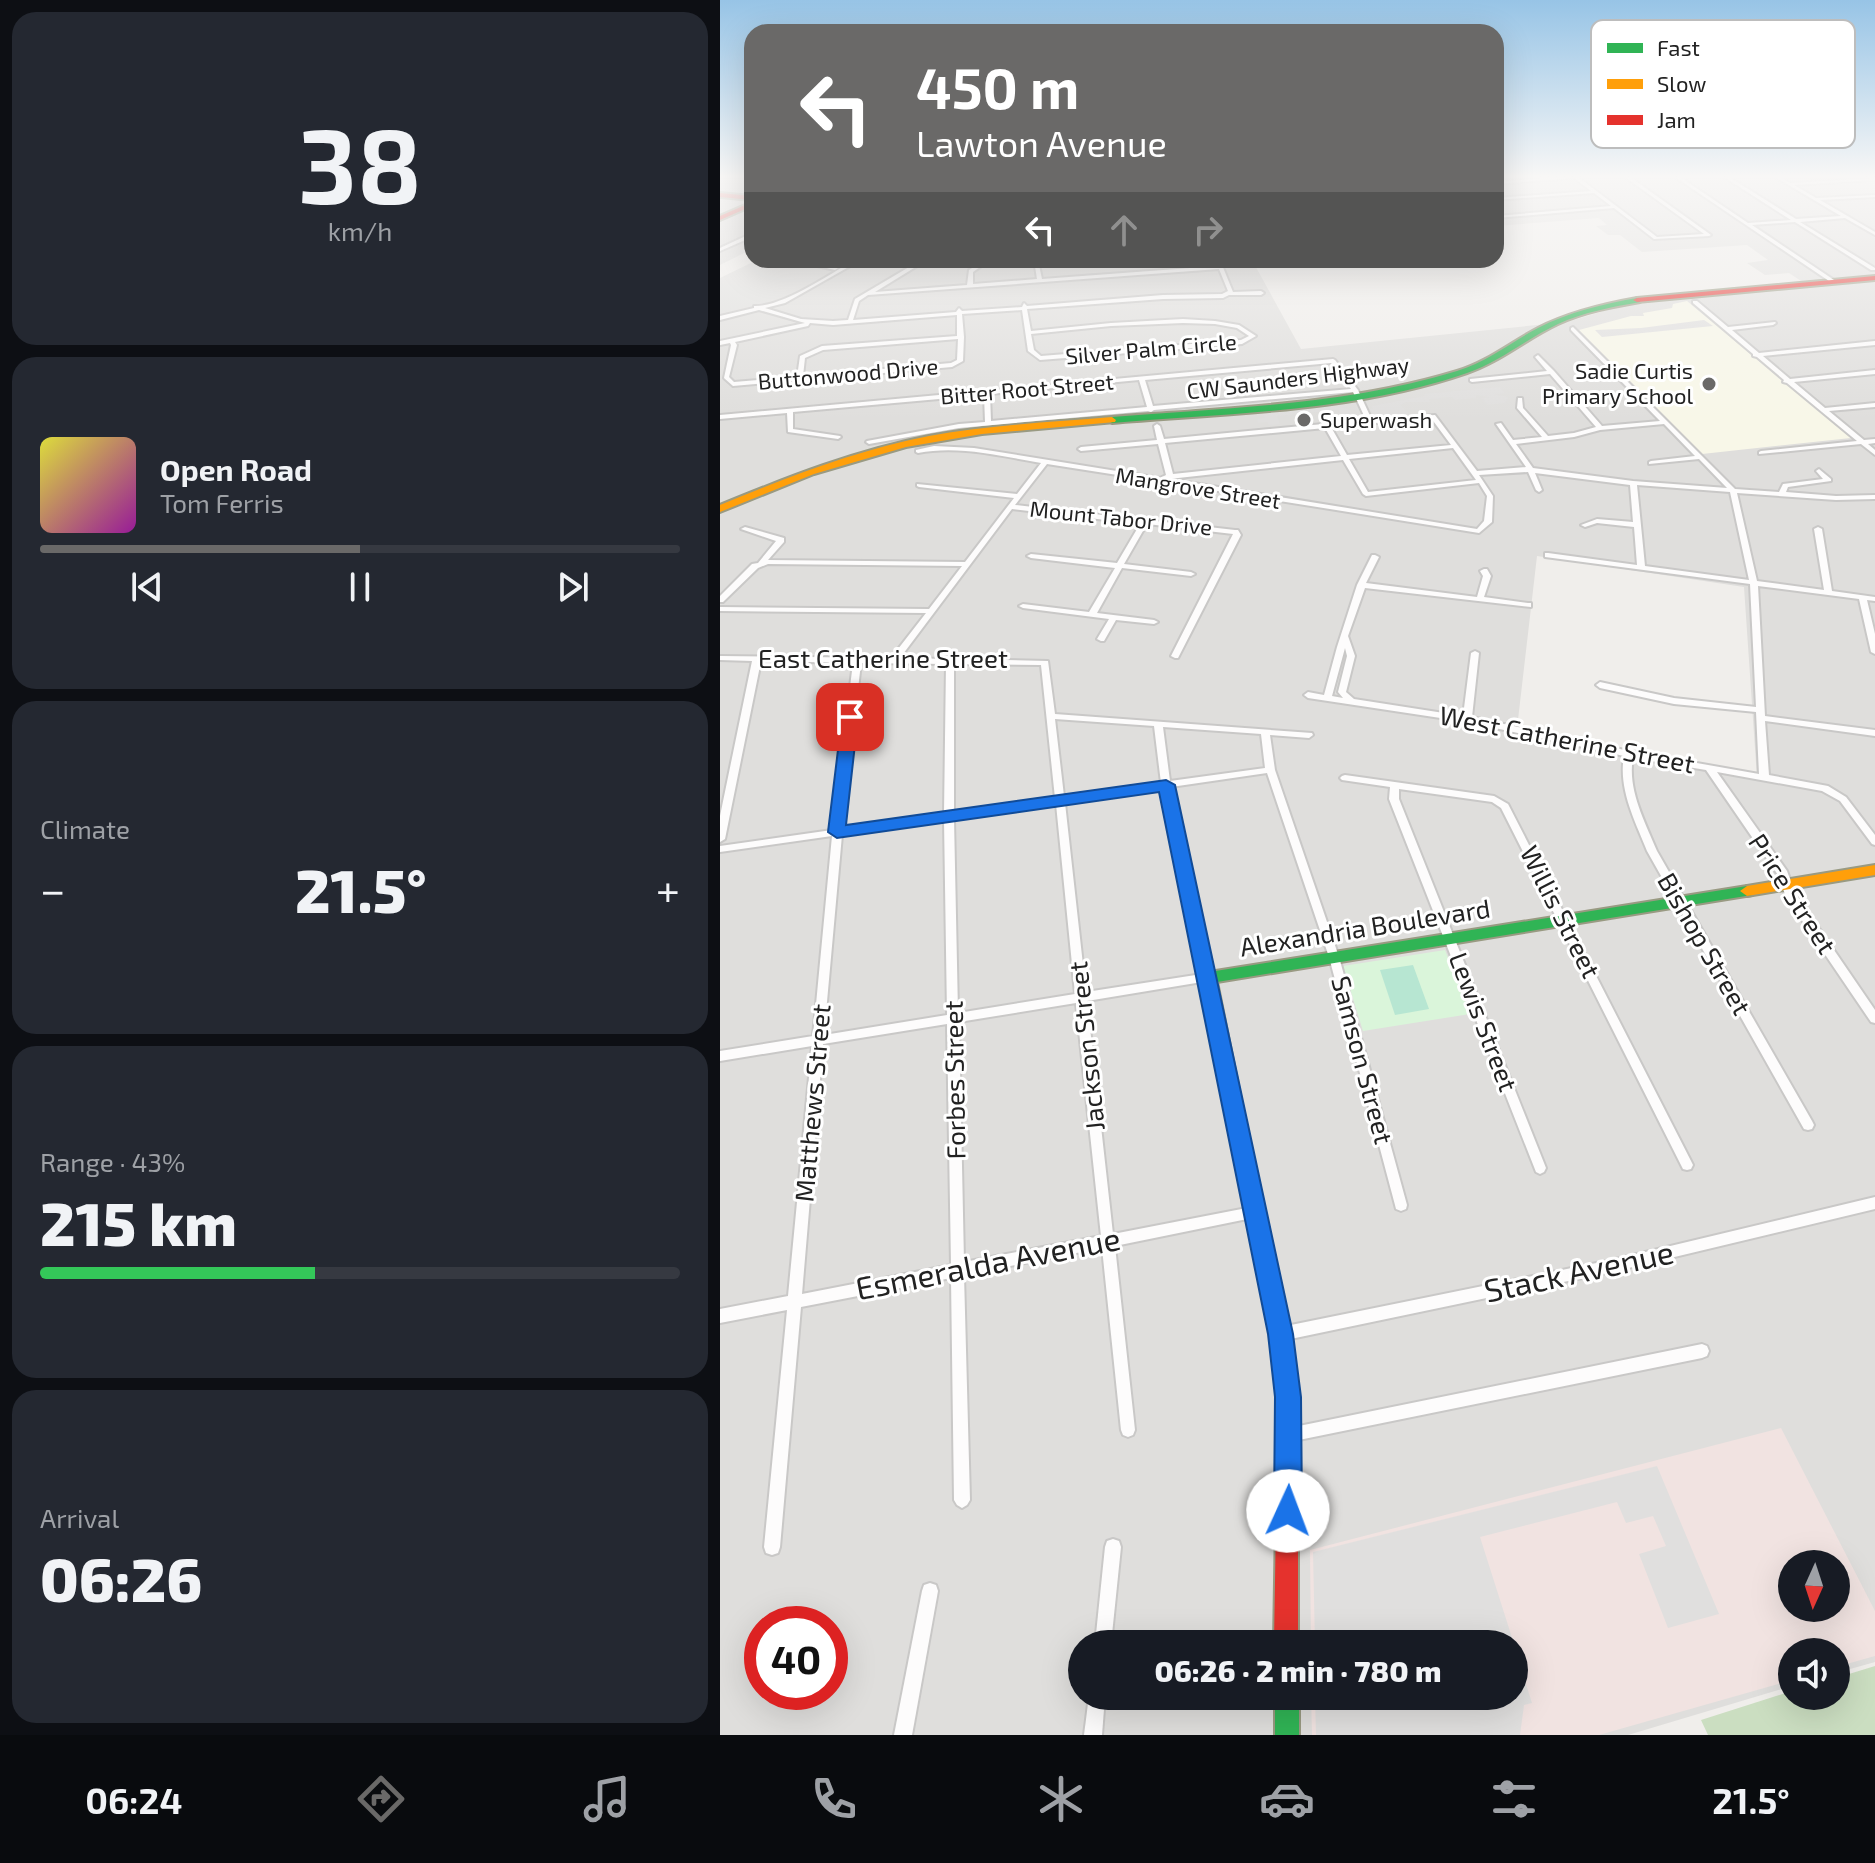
<!DOCTYPE html>
<meta charset="utf-8">
<style>
body{margin:0;font-family:"Exo 2",sans-serif;background:#242831;color:#f1f3f6;height:100vh;display:flex;flex-direction:column;font-size:30px;white-space:nowrap}
*{box-sizing:border-box;margin:0}
p{font-size:26px;color:#9ea1a6}
.icon{flex:none;width:44px;height:44px;fill:none;stroke:currentColor;stroke-width:2;stroke-linecap:round;stroke-linejoin:round}
.map{position:relative;flex:1;overflow:hidden}
.sheet{display:flex;flex-direction:column;gap:12px;padding:12px;background:#0d0f14;width:720px}
.sheet>*{flex:none}
.top-card{position:absolute;left:24px;top:24px;width:760px;height:244px;border-radius:24px;box-shadow:0 8px 32px #0002;background:#6a6968;color:#fff;overflow:hidden}
.needle{width:52px;rotate:183deg}
.buttons{position:absolute;left:1058px;top:1550px;display:grid;gap:16px}
.buttons a{display:grid;place-items:center;width:72px;height:72px;border-radius:50%;background:#171b24;box-shadow:0 8px 32px #0002;font-size:40px}
.speed{position:absolute;left:24px;top:1606px;display:flex;gap:16px;font-size:40px;font-weight:700;text-align:center}
.speed>*{display:grid;place-content:center;width:104px;height:104px;border-radius:50%;background:#171b24;box-shadow:0 8px 32px #0002;line-height:1}
.speed .limit{border:12px solid #d22;background:#fff;color:#111}
.pin{position:absolute;display:grid;place-items:center;width:68px;height:68px;color:#fff;margin:-34px;border-radius:16px;box-shadow:0 4px 12px #0006}
.me{position:absolute;width:88px;margin:-44px;rotate:2deg;stroke-linejoin:round;filter:drop-shadow(0 0 6px #0008)}
.turn{display:flex;align-items:center;gap:28px;height:168px;padding:0 40px;font-size:36px}
.turn .icon{width:104px;height:104px;stroke-width:2.5}
.turn b{display:block;font-size:56px;line-height:68px}
.lanes{display:flex;align-items:center;height:76px;padding:0 40px;background:#0003;justify-content:center;gap:40px;direction:ltr}
.lanes .off{opacity:.35}
.big{font-size:60px;font-weight:800;line-height:1.1}
.sheet .widget{flex:1;display:flex;flex-direction:column;justify-content:center;gap:12px;min-width:0;padding:0 28px;border-radius:24px;background:#242831}
.sheet .dial{align-items:center;gap:0}
.dial b{font-size:104px;line-height:1}
.song{display:flex;align-items:center;gap:24px}
.cover{width:96px;height:96px;border-radius:12px;background:linear-gradient(135deg,hsl(60 70% 55%),hsl(300 70% 35%))}
.played{height:8px;border-radius:4px;background:linear-gradient(90deg,#6a6968 50%,#363941 50%)}
.keys{display:flex;justify-content:space-around;direction:ltr}
.heat{display:flex;justify-content:space-between;align-items:center;font-size:44px;direction:ltr}
.charge{height:12px;border-radius:6px;background:linear-gradient(90deg,#34c759 43%,#363941 0)}
.trip{position:absolute;left:348px;top:1630px;width:460px;height:80px;border-radius:40px;background:#171b24;box-shadow:0 8px 32px #0002;font-weight:800;line-height:80px;text-align:center}
.dock{display:flex;height:128px;justify-content:space-around;align-items:center;background:#090b0e;color:#9ea1a6}
.dock .icon{width:56px;height:56px}
.dock .current{color:#6a6968}
.dock b{font-size:36px;color:#f1f3f6}
main{display:flex;flex:1;min-height:0}
.map>svg:first-child{display:block}
.residential{fill:#dfdedc;fill-rule:evenodd}
.commercial{fill:#f1e3e1;fill-rule:evenodd}
.education{fill:#f8f7e8}
.religious{fill:#dededc}
.forest{fill:#cbdec1}
.park{fill:#daf5da}
.pitch{fill:#b7e6d2}
.parking{fill:#e0dfde}
.lines{fill:none;stroke-linecap:round;stroke-linejoin:round}
.street-casing{stroke:#c9c8c7;stroke-width:4}
.fast-casing{stroke:#999a82;stroke-width:4}
.slow-casing{stroke:#999a82;stroke-width:4}
.jam-casing{stroke:#999a82;stroke-width:4}
.street{fill:#fdfcfc;fill-rule:evenodd}
.fast{fill:#30b455;fill-rule:evenodd}
.slow{fill:#ff9f0a;fill-rule:evenodd}
.jam{fill:#e5322d;fill-rule:evenodd}
.route{fill:#1a73e8;stroke:#114b97;stroke-width:2}
.poi-dot{fill:#6a6968;stroke:#fff;stroke-width:3}
.labels{text-anchor:middle;stroke-width:6;stroke-linejoin:round;paint-order:stroke}
.far-street-label{font-size:22px;fill:#222;stroke:#fff}
.far-poi-label{font-size:22px;fill:#222;stroke:#fff;text-anchor:end}
.street-label{font-size:26px;fill:#222;stroke:#fff}
.near-street-label{font-size:32px;fill:#222;stroke:#fff}
.key{fill:#fff;stroke:#bdbdbd;stroke-width:2}
.key-label{font-size:22px;fill:#222}
</style>
<main>
<section class="sheet">
<div class="widget dial"><b>38</b><p>km/h</p></div>
<div class="widget">
<div class="song"><i class="cover"></i><div><b>Open Road</b><p>Tom Ferris</p></div></div>
<div class="played"></div>
<div class="keys"><svg class="icon" aria-label="previous" viewBox="0 0 24 24"><path d="M18 5L8 12l10 7zM5 5v14"/></svg><svg class="icon" aria-label="pause" viewBox="0 0 24 24"><path d="M8 5v14M16 5v14"/></svg><svg class="icon" aria-label="next" viewBox="0 0 24 24"><path d="M6 5l10 7-10 7zM19 5v14"/></svg></div>
</div>
<div class="widget"><p>Climate</p>
<div class="heat"><a>−</a><b class="big">21.5°</b><a>+</a></div>
</div>
<div class="widget"><p>Range · 43%</p><b class="big">215 km</b><div class="charge"></div></div>
<div class="widget"><p>Arrival</p><b class="big">06:26</b></div>
</section>
<div class="map">
<svg width="1155" height="1735" viewBox="0 0 1155 1735">
<rect width="100%" height="100%" fill="#f0eeeb"/>
<!-- residential -->
<g class="residential">
<polygon points="0,177 32,177 32,249 0,265"/>
<polygon points="776,177 1155,177 1155,276 1081,281 1069,273 1045,275 1027,263 1048,260 1027,245 922,252 900,235 888,235 876,226 887,225 879,218 776,226"/>
<path d="M37 260H532L581 349 847 322 907 304 1155 280V1662L1116 1673V1652H1072V1686L908 1735H0V278ZM817 556 1024 587 1037 778 796 737ZM1072 1564H1116V1608H1072ZM42 1624H110V1692H42ZM362 1644H794V1696H362Z"/>
</g>
<!-- commercial -->
<path class="commercial" d="M1061 1428 1155 1611V1656L1116 1667V1652H1072V1680L879 1735H592L591 1696H794V1644H591L590 1550ZM1072 1564H1116V1608H1072Z"/>
<!-- education -->
<polygon class="education" points="967,301 1131,438 982,454 859,330 911,316 924,316 923,313 952,308 953,304"/>
<!-- religious -->
<polygon class="religious" points="0,283 67,293 47,302 5,312 0,311"/>
<!-- forest -->
<polygon class="forest" points="1155,1666 1155,1735 988,1735 981,1720 1072,1691 1072,1696 1116,1696 1116,1678"/>
<!-- park -->
<polygon class="park" points="725,950 750,1014 643,1031 623,966"/>
<!-- pitch -->
<polygon class="pitch" points="693,965 709,1009 675,1015 660,970"/>
<!-- parking -->
<g class="parking">
<polygon points="984,320 993,326 882,337 875,330 921,328"/>
<polygon points="780,387 785,393 774,394 788,397 785,403 767,405 762,398 769,397 756,395 756,398 735,400 732,397 709,399 711,402 686,402 680,405 688,413 682,415 653,417 650,409 653,409 652,406 705,396 704,394"/>
<polygon points="616,406 630,410 635,418 625,419 618,410 557,416 560,424 549,425 547,422 538,423 537,419 545,418 543,413"/>
<polygon points="937,1466 999,1614 948,1628 919,1554 946,1546 933,1516 906,1523 897,1502 760,1537 794,1644 595,1644 593,1552"/>
<polygon points="794,1646 812,1703 804,1705 800,1735 596,1735 595,1696 794,1696"/>
</g>
<g class="lines">
<!-- street casing -->
<g class="street-casing">
<g id="street">
<polygon points="837,177 858,177 937,237 984,234 905,177 910,177 991,235 989,236 934,239 894,208 776,218 776,216 891,206 874,193 776,200 776,198 871,191 854,178 776,184 776,182"/>
<polygon points="955,177 960,177 1028,223 1071,220 1004,177 1009,177 1076,219 1121,216 1055,177 1060,177 1070,183 1155,178 1155,180 1074,185 1096,198 1155,195 1155,197 1100,200 1155,232 1155,235 1125,218 1080,222 1155,268 1155,270 1151,270 1075,222 1032,225 1117,282 1112,283"/>
<polygon points="30,234 32,234 32,237 0,251 0,248"/>
<polygon points="71,260 81,260 118,268 115,270"/>
<path d="M135 260H141L65 303 45 308 81 319 113 321 128 320 135 299 201 260H207L155 292 247 285 249 270 265 260H270L253 272V284L317 279 314 260H318L322 279 497 266 496 261 500 260 513 292 541 291 544 293 541 295H509L503 298 443 299 307 309 311 331 391 323 463 319 495 321 519 325 536 336 522 344 320 360 308 351 302 310 242 314 244 337 243 361 232 367 13 386 4 378 11 345 10 343 0 345V341L85 323 39 310 0 320V316L34 308V306C63 307 109 274 135 260ZM499 269 508 291 502 294 443 295 307 306 304 303 302 307 242 311 239 308 236 312 133 320 139 301 148 295ZM237 315V336L102 346 80 356 77 377 14 382 9 377 17 345 15 342 88 326 90 323 113 325ZM463 323 495 324 517 328 529 336 521 340 321 356 314 350 311 334 391 326ZM238 339 237 360 231 363 83 376 85 358 103 350Z"/>
<polygon points="973,301 977,301 1008,327 1055,322 1056,323 1053,325 1012,330 1039,353 1155,341 1155,345 1043,356 1070,379 1155,370 1155,374 1074,382 1105,408 1155,403 1155,407 1109,411 1144,440 1155,439 1155,443 1148,444 1155,450 1155,455 1141,444 1039,454 1039,452 1041,451 1137,441 1067,383 1063,382 1064,380 1037,357 1033,356 1033,354 973,303"/>
<path d="M853 327 1015 489 1059 492 1063 484 1103 479 1096 471 1099 469 1111 479V481L1068 487 1066 492 1116 496 1155 495V499L1116 500 1017 493 1037 581 1104 590 1094 529 1098 527 1102 529 1112 591 1155 597V601L1147 600 1155 634V654L1151 652 1139 599 1038 586 1045 716 1155 730V736L1045 721 1049 775 1108 786 1126 797 1155 835V845L1152 844 1120 801 1102 791 997 772 1067 871 1075 893 1155 1010V1023L1151 1022 1066 897 1058 875 986 770 913 758C907 789 925 822 937 851L1092 1121 1094 1125 1092 1129 1088 1130 1084 1129 927 851C915 821 898 789 904 756L747 722 588 698 584 695 588 692 604 695 617 647 637 585 652 555H655L659 557 646 583 757 597 763 576 760 571 764 569H767L771 576 764 597 808 603H811V607L645 588 628 636 635 656 626 692 634 699 743 716 751 653 755 651 759 653 752 717 909 751 1039 774 1036 712 954 704 880 688 876 685 880 682 954 698 1036 707 1030 584 825 557V553H828L917 565 914 527 877 523 865 527 861 525 877 519 913 522 910 485 815 473 822 490 819 492 816 490 808 472 759 475 773 496 772 522 759 533 442 482 439 483 436 481 327 464 295 505 515 530H518L521 535 458 658H455L451 656 513 534 427 524 404 564 471 572 475 574 471 576 402 568 377 613 434 620 438 622 434 624 396 620 384 641H381L377 639 389 619 303 608 299 606 303 604 369 612 395 568 311 558 307 556 311 554 397 563 420 524 292 509 180 658 227 659 230 658 234 659 328 661 335 714 592 733 593 735 589 738 550 735 555 770 619 957 687 1205 686 1209 681 1211 676 1209 675 1205 609 957 547 773 451 787 493 977 492 980 488 981 367 1001 393 1234 537 1206 542 1208 543 1212 542 1216 395 1246 415 1430 413 1435 408 1437 403 1435 401 1430 382 1248 244 1275 250 1500 247 1505 242 1508 237 1505 234 1500 231 1278 81 1307 60 1547 58 1553 52 1555 46 1553 44 1547 67 1310 0 1323V1309L68 1296 92 1046 0 1061V1051L93 1036 112 836 0 852V846L112 830 133 663 41 661 5 839 0 842V816L32 661 0 660V656L171 658 206 613 0 611V607L209 609 242 566 48 564 38 568 3 602H0V596L32 564 38 563 56 541 21 529 25 527 64 538V542L48 560 245 562 294 498 199 487 197 486V484L297 494 321 463C281 456 238 445 198 453L196 452V450L214 446 254 448 440 478 446 475 438 444 361 451 358 449 361 447 437 440 434 426 437 424 440 426 444 439 646 420 633 392 434 410 431 412 428 411 239 428 149 444 146 442 147 441 239 424 265 422 264 395 73 412V429L120 436 121 437 118 439 68 432 67 413 0 419V415L613 359 615 360 638 390 652 420 715 415 757 471 806 467 776 424 781 423 793 440 822 437 797 408 798 398H802L803 408 828 436 854 433 876 427 830 374 752 382 750 381V379L827 371 815 357 818 355 834 371 882 426 940 421 851 330V328ZM611 363 631 389 433 406 425 380ZM419 380 427 407 271 421 270 394ZM711 418 731 445 627 455 611 427ZM944 424 975 456 931 461 929 462V464L979 459 1007 488 913 481 813 468 796 444 854 437 880 430ZM605 428 621 456 453 474 445 443ZM733 448 756 480 648 492 629 459ZM623 460 643 494 646 496 759 483 767 496 764 521 757 529 449 479ZM917 485 1010 492 1029 580 925 566ZM625 648 627 656 618 692 623 698 612 696ZM141 663 226 664 224 814 122 828ZM234 664 321 665 335 798 234 812ZM335 719 434 726 441 783 344 796ZM443 727 541 734 545 768 450 781ZM442 789 482 974 366 992 345 803ZM336 804 355 994 238 1013 234 819ZM224 820 227 1015 104 1035 122 835ZM356 1003 381 1236 244 1262 239 1022ZM227 1024 231 1265 82 1294 103 1044Z"/>
<polygon points="625,775 774,796 788,804 971,1161 973,1165 971,1169 967,1170 963,1169 781,808 772,802 679,789 679,799 826,1168 824,1172 820,1174 816,1172 669,799 670,787 622,780 620,778 622,776"/>
<polygon points="1155,1197 1155,1209 896,1271 561,1341 556,1339 554,1334 556,1329 561,1327 896,1259"/>
<polygon points="982,1344 987,1346 989,1351 987,1356 982,1358 569,1442 564,1440 562,1435 564,1430 569,1428"/>
<polygon points="393,1539 399,1541 401,1547 391,1644 375,1644 385,1547 387,1541"/>
<polygon points="210,1583 216,1585 218,1591 192,1735 174,1735 202,1591 204,1585"/>
<polygon points="369,1696 385,1696 382,1735 364,1735"/>
</g>
</g>
<!-- fast casing -->
<g class="fast-casing">
<g id="fast">
<path d="M917 298H920V302C892 307 864 312 838 324 806 339 780 362 747 373 634 412 510 413 392 423L388 420 392 417C507 408 626 405 737 371 767 362 791 342 818 328 849 312 883 304 917 298Z"/>
<polygon points="1027,886 1034,891 1032,895 497,982 522,1105 520,1110 514,1112 508,1110 506,1105 480,977 483,973"/>
<rect x="555" y="1696" width="24" height="39"/>
</g>
</g>
<!-- slow casing -->
<g class="slow-casing">
<g id="slow">
<path d="M392 417 396 420 395 422 262 434 186 447 94 474 0 512V505C68 477 137 450 209 436 269 425 331 422 392 417Z"/>
<polygon points="1155,865 1155,875 1027,896 1020,891 1027,886"/>
</g>
</g>
<!-- jam casing -->
<g class="jam-casing">
<g id="jam">
<polygon points="0,193 32,196 32,200 0,197"/>
<polygon points="32,202 32,206 0,220 0,216"/>
<polygon points="1155,276 1155,280 917,302 913,300 917,298"/>
<polygon points="514,1098 520,1100 522,1105 571,1334 578,1397 578,1644 554,1644 558,1397 551,1334 506,1105 508,1100"/>
</g>
</g>
<!-- street -->
<use href="#street" class="street"/>
<!-- fast -->
<use href="#fast" class="fast"/>
<!-- slow -->
<use href="#slow" class="slow"/>
<!-- jam -->
<use href="#jam" class="jam"/>
</g>
<!-- sky -->
<linearGradient id="sky" x2="0" y2="1"><stop stop-color="#97c4e6"/><stop offset="0.42" stop-color="#f8f7f6"/><stop offset="1" stop-color="#f8f7f6" stop-opacity="0"/></linearGradient>
<rect width="1155" height="420" fill="url(#sky)"/>
<!-- route -->
<polygon class="route" points="130,712 138,717 126,825 446,780 455,785 573,1334 581,1397 582,1511 578,1520 568,1525 558,1520 554,1511 555,1397 548,1334 439,792 117,838 108,832 122,717"/>
<!-- markers -->
<g class="poi-dot">
<circle cx="989" cy="384" r="8"/>
<circle cx="584" cy="420" r="8"/>
</g>
<g class="labels">
<!-- far-street labels -->
<g class="far-street-label">
<text transform="translate(431 349) rotate(-5)" y="8">Silver Palm Circle</text>
<text transform="translate(128 374) rotate(-5)" y="8">Buttonwood Drive</text>
<text transform="translate(578 378) rotate(-7)" y="8">CW Saunders Highway</text>
<text transform="translate(307 389) rotate(-5)" y="8">Bitter Root Street</text>
<text transform="translate(478 488) rotate(9)" y="8">Mangrove Street</text>
<text transform="translate(401 518) rotate(6)" y="8">Mount Tabor Drive</text>
</g>
<!-- far-poi labels -->
<g class="far-poi-label">
<text x="973" y="379">Sadie Curtis<tspan x="973" dy="25">Primary School</tspan></text>
<text x="600" y="428" text-anchor="start">Superwash</text>
</g>
<!-- street labels -->
<g class="street-label">
<text x="163" y="668">East Catherine Street</text>
<text transform="translate(847 740) rotate(11)" y="9">West Catherine Street</text>
<text transform="translate(1072 894) rotate(57)" y="9">Price Street</text>
<text transform="translate(840 912) rotate(63)" y="9">Willis Street</text>
<text transform="translate(645 928) rotate(-9)" y="9">Alexandria Boulevard</text>
<text transform="translate(984 944) rotate(60)" y="9">Bishop Street</text>
<text transform="translate(763 1022) rotate(69)" y="9">Lewis Street</text>
<text transform="translate(367 1046) rotate(-96)" y="9">Jackson Street</text>
<text transform="translate(642 1060) rotate(75)" y="9">Samson Street</text>
<text transform="translate(235 1080) rotate(-91)" y="9">Forbes Street</text>
<text transform="translate(93 1103) rotate(-85)" y="9">Matthews Street</text>
</g>
<!-- near-street labels -->
<g class="near-street-label">
<text transform="translate(268 1264) rotate(-11)" y="11">Esmeralda Avenue</text>
<text transform="translate(859 1272) rotate(-12)" y="11">Stack Avenue</text>
</g>
</g>
<!-- legend -->
<rect x="871" y="20" width="264" height="128" rx="12" class="key"/>
<rect x="887" y="43" width="36" height="10" fill="#30b455"/>
<rect x="887" y="79" width="36" height="10" fill="#ff9f0a"/>
<rect x="887" y="115" width="36" height="10" fill="#e5322d"/>
<g class="key-label">
<text x="937" y="56">Fast</text>
<text x="937" y="92">Slow</text>
<text x="937" y="128">Jam</text>
</g>
</svg>
<div class="buttons">
<a><svg class="needle" viewBox="-14 -14 28 28"><path d="M0-13l5 13h-10z" fill="#e53935"/><path d="M0 13l5-13h-10z" fill="#9ea1a6"/></svg></a>
<a><svg class="icon" aria-label="sound" viewBox="0 0 24 24"><path d="M4 9h4l5-4v14l-5-4H4zM17 9q2 3 0 6"/></svg></a>
</div>
<div class="speed"><div class="limit">40</div></div>
<div class="pin" style="left:130px;top:717px;background:#d93025"><svg class="icon" aria-label="arrive" viewBox="0 0 24 24"><path d="M6 21V4h12l-3 4 3 4H6"/></svg></div>
<svg class="me" style="left:568px;top:1511px" viewBox="-20 -20 40 40"><circle r="19" fill="#fff"/><path d="M0-13L10 11 0 6-10 11z" fill="#1a73e8"/></svg>
<div class="trip">06:26 · 2 min · 780 m</div>
<div class="top-card">
<div class="turn"><svg class="icon" aria-label="left" viewBox="0 0 24 24"><path d="M17 20v-9H6M10 6l-5 5 5 5"/></svg><div><b>450 m</b>Lawton Avenue</div></div>
<div class="lanes"><svg class="icon" aria-label="left" viewBox="0 0 24 24"><path d="M17 20v-9H6M10 6l-5 5 5 5"/></svg><svg class="icon off" aria-label="ahead" viewBox="0 0 24 24"><path d="M12 20V5M6 11l6-6 6 6"/></svg><svg class="icon off" aria-label="right" viewBox="0 0 24 24"><path d="M7 20v-9h11M14 6l5 5-5 5"/></svg></div>
</div>
</div>
</main>
<nav class="dock">
<b>06:24</b>
<svg class="icon current" aria-label="directions" viewBox="0 0 24 24"><path d="M12 3l9 9-9 9-9-9zM9 14v-3h6M13 9l2 2-2 2"/></svg>
<svg class="icon" aria-label="music" viewBox="0 0 24 24"><path d="M9 18V5l10-2v13"/><circle cx="6" cy="18" r="3"/><circle cx="16" cy="16" r="3"/></svg>
<svg class="icon" aria-label="phone" viewBox="0 0 24 24"><path d="M5 4h4l2 5-3 2q2 4 5 5l2-3 5 2v4C11 20 4 13 5 4z"/></svg>
<svg class="icon" aria-label="climate" viewBox="0 0 24 24"><path d="M12 3v18M4 7l16 10M4 17L20 7"/></svg>
<svg class="icon" aria-label="car" viewBox="0 0 24 24"><path d="M5 17H2v-5l4-1 3-4h7l3 4 3 1v5h-3M9 17h6M6 11h13"/><circle cx="7" cy="17" r="2"/><circle cx="17" cy="17" r="2"/></svg>
<svg class="icon" aria-label="filters" viewBox="0 0 24 24"><path d="M4 7h16M4 17h16"/><circle cx="9" cy="7" r="2"/><circle cx="15" cy="17" r="2"/></svg>
<b>21.5°</b>
</nav>
